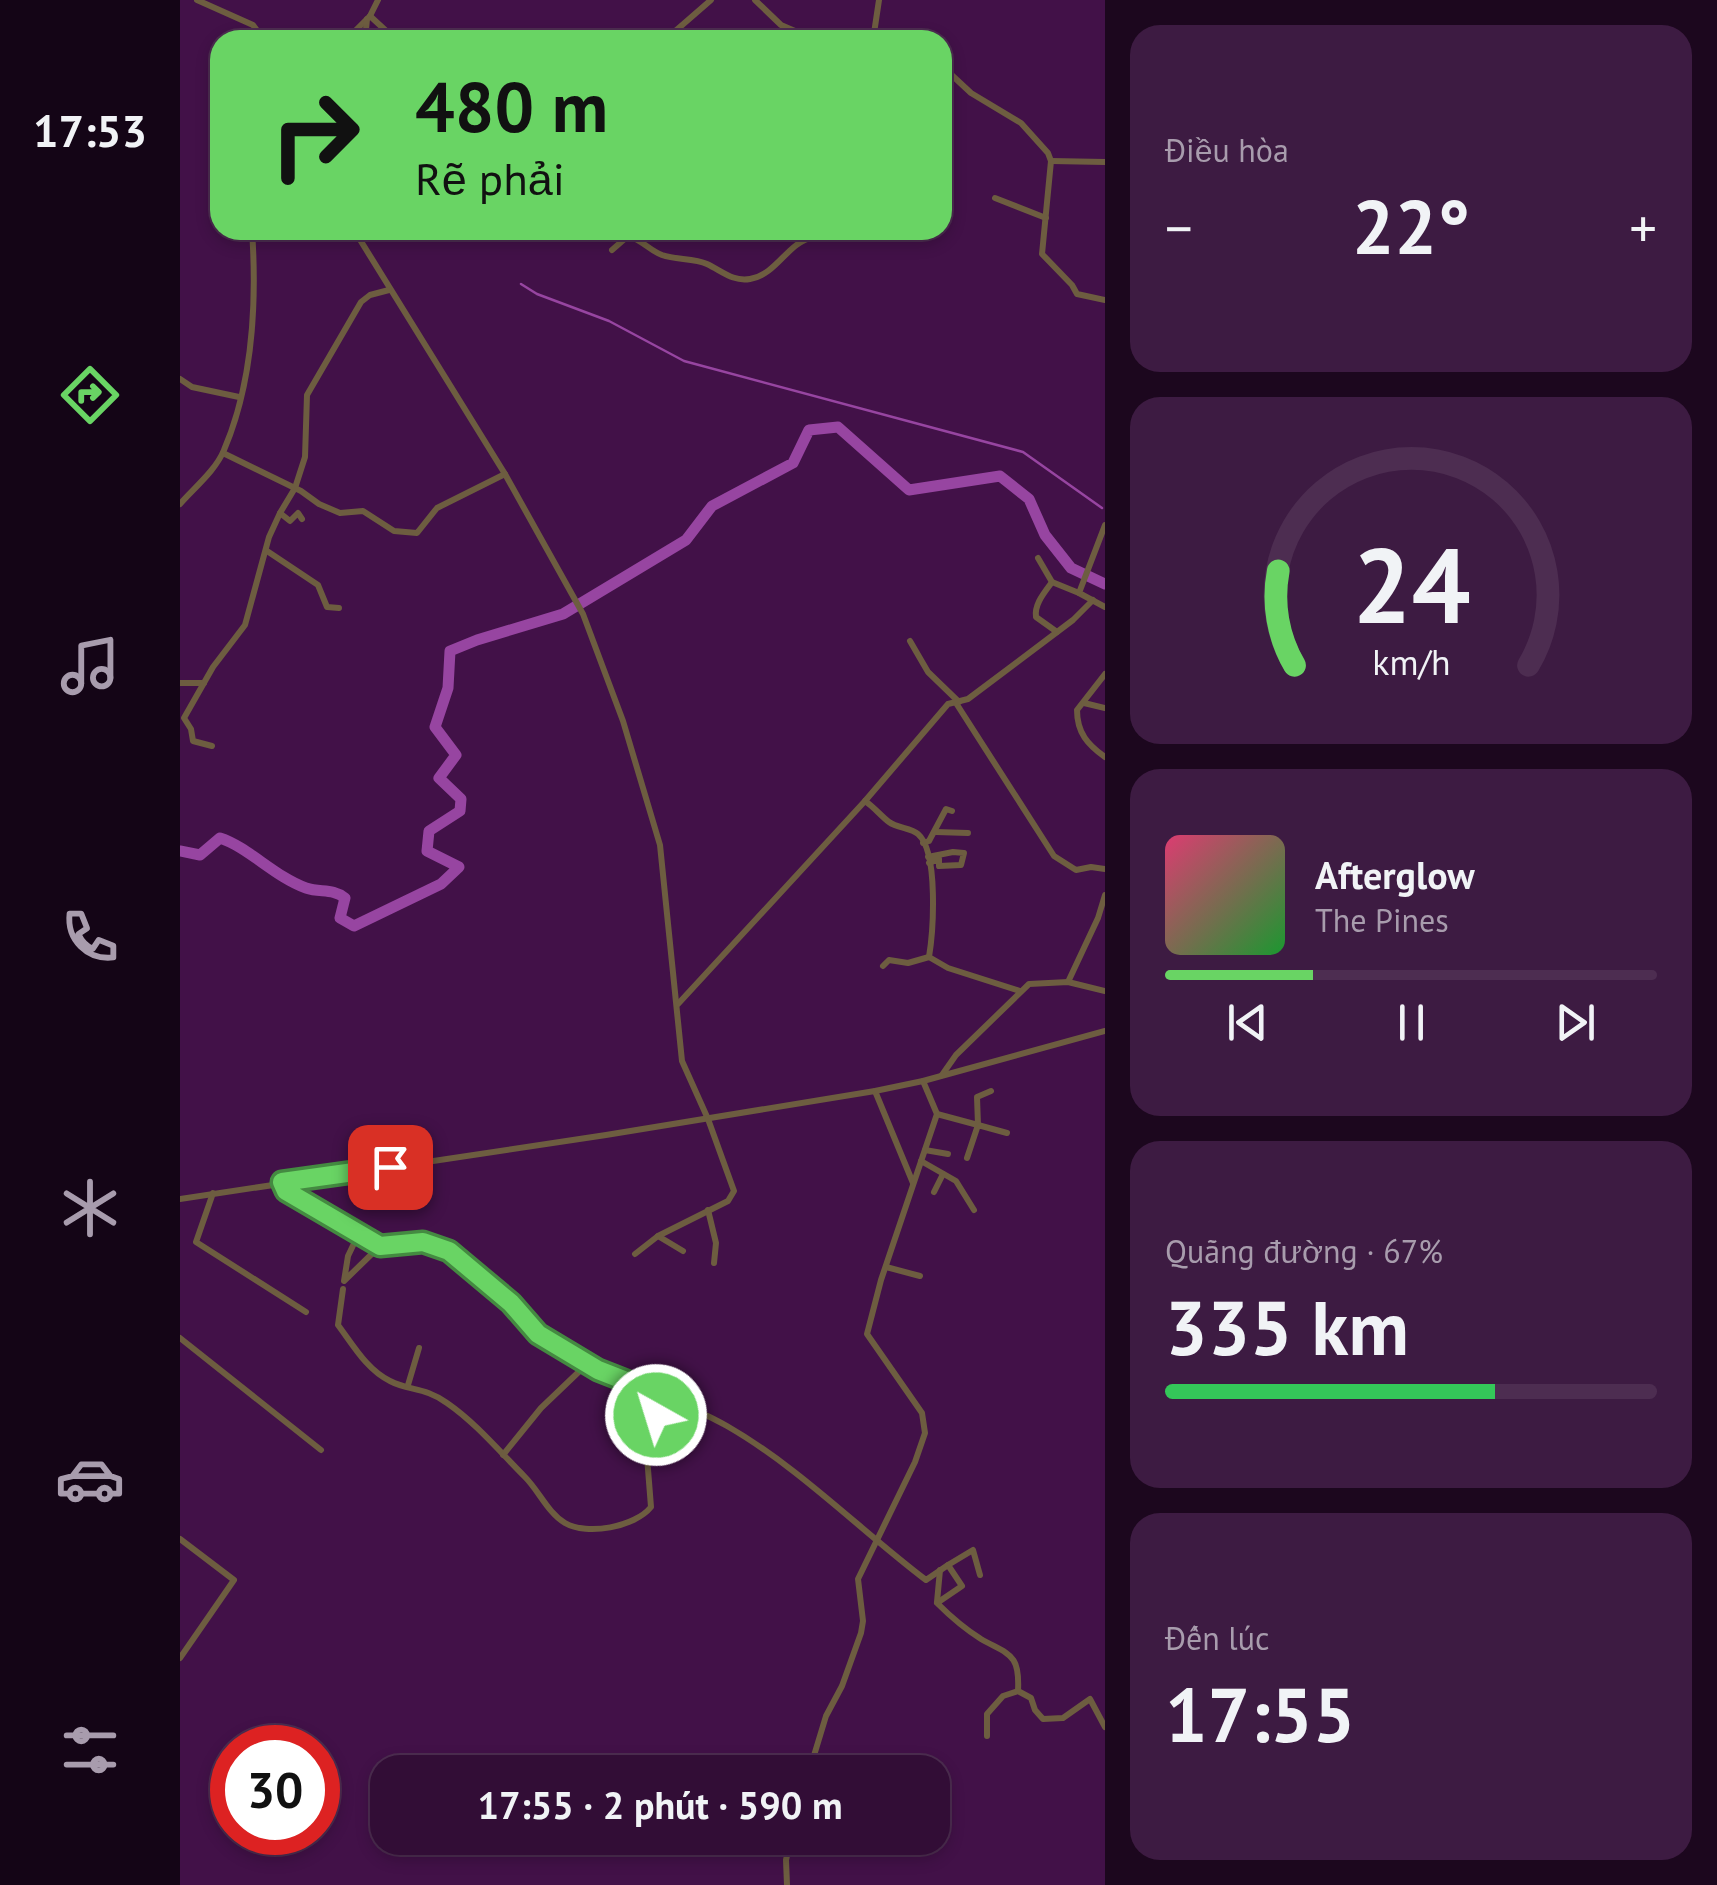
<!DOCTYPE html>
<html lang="vi">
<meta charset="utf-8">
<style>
body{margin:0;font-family:"PT Sans",sans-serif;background:#3d1b42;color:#f1f3f6;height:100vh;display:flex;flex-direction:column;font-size:38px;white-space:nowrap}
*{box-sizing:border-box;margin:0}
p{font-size:32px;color:#a89cad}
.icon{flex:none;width:55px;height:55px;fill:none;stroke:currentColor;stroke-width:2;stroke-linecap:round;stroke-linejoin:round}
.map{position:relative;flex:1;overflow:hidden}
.details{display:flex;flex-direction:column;gap:25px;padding:25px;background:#1c071e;width:612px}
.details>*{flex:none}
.banner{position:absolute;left:30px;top:30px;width:742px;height:210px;border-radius:30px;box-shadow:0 5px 15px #0003,0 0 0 2px #4d2d51;background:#69d464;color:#111;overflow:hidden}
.speed{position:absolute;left:30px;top:1725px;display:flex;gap:20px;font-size:50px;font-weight:700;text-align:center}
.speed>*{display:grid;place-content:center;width:130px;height:130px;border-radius:50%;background:#320d36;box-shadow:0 5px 15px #0003,0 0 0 2px #4d2d51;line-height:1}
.speed .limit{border:15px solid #d22;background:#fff;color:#111}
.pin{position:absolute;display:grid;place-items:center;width:85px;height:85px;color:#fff;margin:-42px;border-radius:20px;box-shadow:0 5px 15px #0006}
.me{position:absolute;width:110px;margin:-55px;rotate:321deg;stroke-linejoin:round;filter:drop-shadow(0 0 8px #0008)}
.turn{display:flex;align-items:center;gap:35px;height:210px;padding:0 40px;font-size:45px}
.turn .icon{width:130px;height:130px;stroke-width:2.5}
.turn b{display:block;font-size:70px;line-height:85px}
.big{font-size:75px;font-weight:600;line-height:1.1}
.details .tile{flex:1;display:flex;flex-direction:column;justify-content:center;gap:15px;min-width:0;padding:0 35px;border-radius:30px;background:#3d1b42}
.details .dial{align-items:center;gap:0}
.dial svg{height:260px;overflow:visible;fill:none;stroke:#4d2d51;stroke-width:7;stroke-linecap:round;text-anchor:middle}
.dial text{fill:#f1f3f6;stroke:none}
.song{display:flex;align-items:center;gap:30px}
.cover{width:120px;height:120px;border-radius:15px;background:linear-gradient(135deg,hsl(340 70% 55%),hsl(130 70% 35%))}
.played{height:10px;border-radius:5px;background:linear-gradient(90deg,#69d464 30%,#4d2d51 30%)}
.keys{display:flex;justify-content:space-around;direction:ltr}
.heat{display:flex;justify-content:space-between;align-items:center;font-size:55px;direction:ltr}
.charge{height:15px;border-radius:8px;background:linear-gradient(90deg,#34c759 67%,#4d2d51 0)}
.trip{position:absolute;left:190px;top:1755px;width:580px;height:100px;border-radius:30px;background:#320d36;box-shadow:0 5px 15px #0003,0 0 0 2px #4d2d51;font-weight:600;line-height:100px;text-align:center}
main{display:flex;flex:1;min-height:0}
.tabs{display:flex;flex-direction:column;width:180px;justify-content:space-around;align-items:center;background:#140516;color:#a89cad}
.tabs .icon{width:70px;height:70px}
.tabs .active{color:#69d464}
.tabs b{font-size:45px;color:#f1f3f6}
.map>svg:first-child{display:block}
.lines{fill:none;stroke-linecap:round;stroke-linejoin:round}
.stream{stroke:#9745a1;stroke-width:2.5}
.river{stroke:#9745a1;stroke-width:11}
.minor{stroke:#6d5d40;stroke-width:6}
.route-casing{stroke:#448a41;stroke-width:25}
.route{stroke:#69d464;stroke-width:18}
</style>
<main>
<nav class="tabs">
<b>17:53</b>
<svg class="icon active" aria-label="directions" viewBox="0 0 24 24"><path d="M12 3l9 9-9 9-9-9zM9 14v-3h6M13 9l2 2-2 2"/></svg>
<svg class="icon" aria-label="music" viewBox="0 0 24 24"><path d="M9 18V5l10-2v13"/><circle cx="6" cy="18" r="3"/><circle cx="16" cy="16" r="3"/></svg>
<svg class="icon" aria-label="phone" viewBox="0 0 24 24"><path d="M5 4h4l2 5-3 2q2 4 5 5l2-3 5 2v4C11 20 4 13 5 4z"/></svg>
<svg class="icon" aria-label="climate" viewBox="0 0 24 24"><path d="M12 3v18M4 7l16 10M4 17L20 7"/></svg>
<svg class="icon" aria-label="car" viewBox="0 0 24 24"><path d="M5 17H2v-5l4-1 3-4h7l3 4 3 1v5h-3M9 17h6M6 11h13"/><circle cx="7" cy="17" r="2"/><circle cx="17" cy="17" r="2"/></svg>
<svg class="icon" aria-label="filters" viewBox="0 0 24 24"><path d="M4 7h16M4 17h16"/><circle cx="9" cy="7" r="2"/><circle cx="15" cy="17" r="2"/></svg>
</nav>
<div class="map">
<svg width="925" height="1885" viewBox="0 0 925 1885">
<rect width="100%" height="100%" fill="#421148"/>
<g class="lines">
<!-- stream -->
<polyline class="stream" points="341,284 357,294 429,321 504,361 843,452 922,508"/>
<!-- river -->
<path class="river" d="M0 851 20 855 40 838C68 847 95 877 126 888 141 893 152 888 165 898L160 918 174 926 261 884 279 867 247 851 249 831 280 811 281 799 259 778 276 755 255 727 268 688 270 651 297 640 383 614 506 540 532 506 613 463 629 430 658 427 729 490 820 476 849 499 865 535 891 568 925 584"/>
<!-- minor -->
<g class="minor">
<polyline points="17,0 73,25 84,40"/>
<polyline points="575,0 601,25 636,40"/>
<polyline points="190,16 216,40"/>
<polyline points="495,31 503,40"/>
<polyline points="166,40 190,16 198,0"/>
<polyline points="185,40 187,19"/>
<polyline points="485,40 531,0"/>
<polyline points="693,40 699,0"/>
<polyline points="762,66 791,93 841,123 868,153 871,161 862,254 892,285 897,294 925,300"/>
<polyline points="871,161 925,162"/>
<polyline points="815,198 866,218"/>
<polyline points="174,230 325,474 403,614 443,721 480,845 502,1061 528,1119 554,1191 548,1201 478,1236"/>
<polyline points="438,230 446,237"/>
<path d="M432 250 448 236C461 239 469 250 482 255 496 260 514 258 527 264 542 271 553 282 570 279 598 274 607 242 634 237 654 233 677 247 693 230"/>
<polyline points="0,379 12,387 59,397"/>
<polyline points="43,453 121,491 139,504 160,513 183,511 214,531 237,533 257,508 325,474"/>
<path d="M0 504C14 488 36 470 44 450 73 382 77 303 72 230"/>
<polyline points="100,513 115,488 125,457 127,395 181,302 190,295 209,290"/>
<polyline points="925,525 899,593 925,607"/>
<polyline points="87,551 138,585 147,607 159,608"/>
<polyline points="858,558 872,582"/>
<path d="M877 632 856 617C854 604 865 592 872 582L899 593"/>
<polyline points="730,641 748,672 779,702"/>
<path d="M925 674 897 710C897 733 908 745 925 757"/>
<polyline points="0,683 24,683"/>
<polyline points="776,703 874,856 896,870 911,867 925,869"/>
<polyline points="904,703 925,708"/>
<polyline points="32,746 13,741 11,729 4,718 33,667 65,625 89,537 100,513 110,521 118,513 122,519"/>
<path d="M685 801C694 807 701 816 709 822 717 828 731 828 738 834 759 852 753 933 749 957L768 968 840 991"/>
<polyline points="756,832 788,833"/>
<polyline points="743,843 749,841 766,809 772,811"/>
<polyline points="748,857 773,852 784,853 781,865 759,866 759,859 749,863"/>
<polyline points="703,966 709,960 728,963 749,957"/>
<polyline points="888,982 918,918 925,895"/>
<polyline points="498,1004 685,801 768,704 788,699 893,620 913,600"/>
<polyline points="762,1075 776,1055 849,984 888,982 925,991"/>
<polyline points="695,1091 733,1183"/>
<polyline points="757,1114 798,1125 797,1097 811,1091"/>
<polyline points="745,1150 768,1154"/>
<polyline points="787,1158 798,1125 827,1133"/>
<polyline points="741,1161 776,1181 794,1210"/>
<polyline points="102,1183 106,1191 200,1246"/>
<polyline points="754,1192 763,1174"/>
<polyline points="33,1193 16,1242 126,1312"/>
<polyline points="0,1199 426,1135 695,1091 743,1081 925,1031"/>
<polyline points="528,1210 536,1243 534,1263"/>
<path d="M179 1233 168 1256 164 1281 200 1246C214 1244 231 1240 245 1243 302 1255 330 1317 376 1345 430 1378 492 1395 547 1426 620 1468 680 1530 746 1580L768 1565 782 1586 757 1603C770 1616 785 1629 801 1639 829 1655 840 1653 838 1691L851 1698 855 1710 863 1719 883 1718 910 1699 925 1727"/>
<polyline points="455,1254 478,1236 503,1251"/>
<polyline points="706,1267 740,1276"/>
<path d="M163 1289 158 1325C173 1345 187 1370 210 1381 229 1391 245 1387 267 1403 296 1423 320 1452 345 1477 359 1491 368 1513 385 1523 407 1536 455 1527 471 1507L466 1444 476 1415 469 1392"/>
<polyline points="0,1338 141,1450"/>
<polyline points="228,1385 239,1348"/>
<polyline points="323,1455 361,1408 407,1364"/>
<polyline points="0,1539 54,1580 0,1658"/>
<polyline points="768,1565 793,1550 800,1575"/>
<polyline points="757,1602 760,1570"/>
<polyline points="807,1736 807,1714 823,1696 838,1691"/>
<polyline points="629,1772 646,1716 662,1686 681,1633 683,1621 678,1579 735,1462 745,1433 742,1413 687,1334 701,1280 757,1114 743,1081"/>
<polyline points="607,1885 606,1860 611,1838"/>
</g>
</g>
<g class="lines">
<!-- route casing -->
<g class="route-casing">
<polyline id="route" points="210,1167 102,1182 106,1191 200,1246 243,1242 269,1251 331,1303 358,1334 418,1370 469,1390 476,1415"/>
</g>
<!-- route -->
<use href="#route" class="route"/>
</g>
</svg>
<div class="speed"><div class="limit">30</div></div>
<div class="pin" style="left:210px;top:1167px;background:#d93025"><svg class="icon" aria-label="arrive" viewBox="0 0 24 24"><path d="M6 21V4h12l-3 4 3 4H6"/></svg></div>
<svg class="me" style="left:476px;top:1415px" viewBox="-20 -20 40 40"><circle r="17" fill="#69d464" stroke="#fff" stroke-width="3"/><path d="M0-11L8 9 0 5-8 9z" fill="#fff"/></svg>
<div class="trip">17:55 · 2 phút · 590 m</div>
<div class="banner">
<div class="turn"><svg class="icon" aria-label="right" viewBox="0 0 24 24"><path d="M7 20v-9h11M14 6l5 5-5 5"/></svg><div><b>480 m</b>Rẽ phải</div></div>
</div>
</div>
<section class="details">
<div class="tile"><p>Điều hòa</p>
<div class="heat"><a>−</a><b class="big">22°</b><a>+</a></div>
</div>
<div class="tile dial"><svg viewBox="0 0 100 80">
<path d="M14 69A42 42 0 1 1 86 69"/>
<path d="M14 69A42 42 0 0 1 9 40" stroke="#69d464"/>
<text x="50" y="56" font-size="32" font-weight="700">24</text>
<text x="50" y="72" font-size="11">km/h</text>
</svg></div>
<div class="tile">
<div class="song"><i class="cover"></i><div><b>Afterglow</b><p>The Pines</p></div></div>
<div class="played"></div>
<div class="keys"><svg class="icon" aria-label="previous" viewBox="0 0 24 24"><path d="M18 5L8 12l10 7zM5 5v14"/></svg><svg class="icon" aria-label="pause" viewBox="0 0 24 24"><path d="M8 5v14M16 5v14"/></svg><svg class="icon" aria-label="next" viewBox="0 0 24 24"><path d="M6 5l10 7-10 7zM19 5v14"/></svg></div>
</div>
<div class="tile"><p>Quãng đường · 67%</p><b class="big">335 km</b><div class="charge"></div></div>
<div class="tile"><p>Đến lúc</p><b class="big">17:55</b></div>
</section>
</main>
